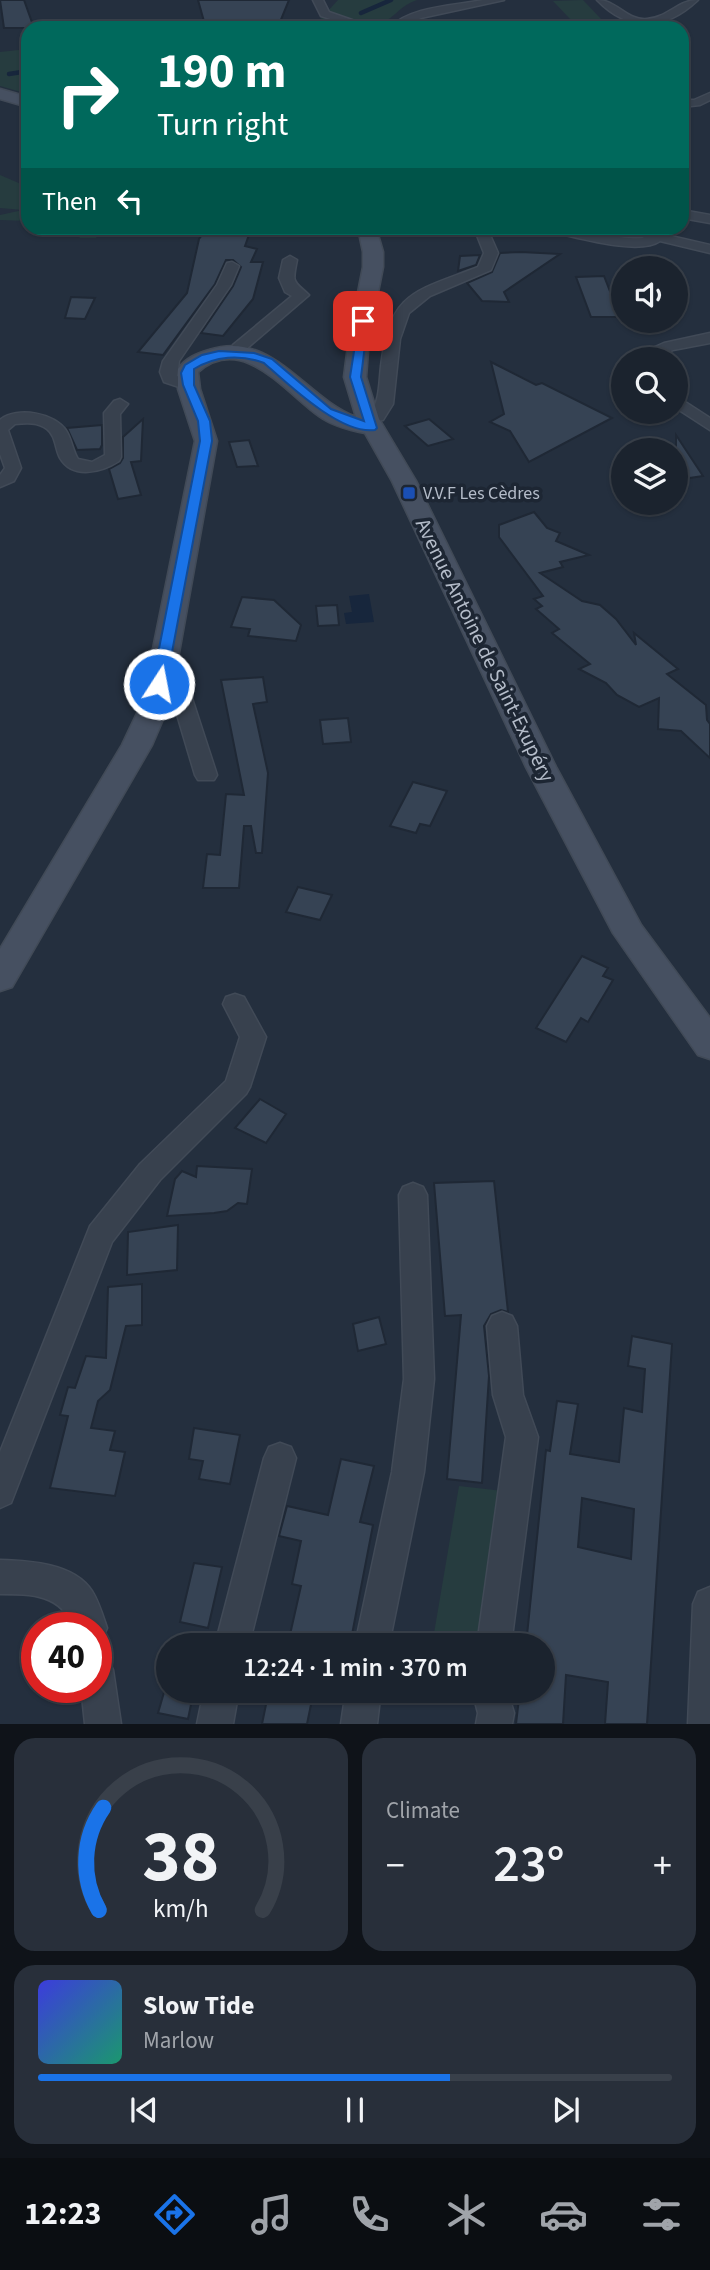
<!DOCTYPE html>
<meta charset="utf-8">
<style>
body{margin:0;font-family:"Source Sans 3",sans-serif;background:#282f3a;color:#f1f3f6;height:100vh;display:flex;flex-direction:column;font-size:26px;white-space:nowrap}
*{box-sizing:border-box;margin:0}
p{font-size:23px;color:#a0a4aa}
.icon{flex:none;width:38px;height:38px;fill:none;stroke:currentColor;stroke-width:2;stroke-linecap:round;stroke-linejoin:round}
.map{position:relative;height:1724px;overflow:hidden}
.side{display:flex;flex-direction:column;gap:14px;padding:14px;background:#0f1319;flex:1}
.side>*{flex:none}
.guide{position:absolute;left:21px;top:21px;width:668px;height:214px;border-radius:21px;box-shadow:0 2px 5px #0004,0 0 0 2px #39404a;background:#00695c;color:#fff;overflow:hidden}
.fabs{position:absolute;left:611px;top:256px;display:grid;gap:14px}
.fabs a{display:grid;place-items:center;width:77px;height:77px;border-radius:50%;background:#1b232e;box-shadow:0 2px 5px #0004,0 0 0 2px #39404a;font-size:35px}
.speed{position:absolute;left:21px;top:1612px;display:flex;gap:14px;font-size:35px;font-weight:700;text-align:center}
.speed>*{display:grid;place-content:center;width:91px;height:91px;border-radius:50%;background:#1b232e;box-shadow:0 2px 5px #0004,0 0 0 2px #39404a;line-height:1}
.speed .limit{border:10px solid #d22;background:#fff;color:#111}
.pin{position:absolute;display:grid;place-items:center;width:60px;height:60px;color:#fff;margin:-30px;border-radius:14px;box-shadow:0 4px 10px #0006}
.me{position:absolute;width:77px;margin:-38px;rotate:11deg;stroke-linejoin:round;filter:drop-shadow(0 0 5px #0008)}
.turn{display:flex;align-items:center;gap:24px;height:147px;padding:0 21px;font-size:32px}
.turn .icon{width:91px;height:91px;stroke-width:2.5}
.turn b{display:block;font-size:49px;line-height:60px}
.then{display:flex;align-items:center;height:66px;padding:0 21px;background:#0003;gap:14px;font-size:26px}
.big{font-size:52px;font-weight:600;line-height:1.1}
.side .tile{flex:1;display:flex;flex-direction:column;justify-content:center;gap:10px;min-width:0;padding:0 24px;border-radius:21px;background:#282f3a}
.side .dial{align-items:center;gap:0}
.dial svg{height:182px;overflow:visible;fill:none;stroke:#39404a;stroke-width:7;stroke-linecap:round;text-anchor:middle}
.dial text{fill:#f1f3f6;stroke:none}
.song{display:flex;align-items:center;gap:21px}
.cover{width:84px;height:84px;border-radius:10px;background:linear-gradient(135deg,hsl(240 70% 55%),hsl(160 70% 35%))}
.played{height:7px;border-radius:4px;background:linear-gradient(90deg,#1a73e8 65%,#39404a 65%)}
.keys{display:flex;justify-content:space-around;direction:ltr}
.heat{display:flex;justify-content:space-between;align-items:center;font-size:38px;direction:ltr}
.side .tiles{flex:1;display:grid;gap:14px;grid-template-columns:1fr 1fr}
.tile:last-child{grid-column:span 2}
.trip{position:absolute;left:156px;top:1633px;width:399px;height:70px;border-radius:35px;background:#1b232e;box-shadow:0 2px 5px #0004,0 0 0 2px #39404a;font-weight:600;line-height:70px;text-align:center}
.tabs{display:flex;height:112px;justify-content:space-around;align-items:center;background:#0b0e12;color:#a0a4aa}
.tabs .icon{width:49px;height:49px}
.tabs .current{color:#1a73e8}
.tabs b{font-size:32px;color:#f1f3f6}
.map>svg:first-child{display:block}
.green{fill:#263c3f}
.water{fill:#17263c}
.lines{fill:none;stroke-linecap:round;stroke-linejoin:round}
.stream{stroke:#17263c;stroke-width:4.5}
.building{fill:#364354;stroke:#1f2835;stroke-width:2;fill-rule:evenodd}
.street-casing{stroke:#414a57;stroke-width:3}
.secondary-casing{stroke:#414a57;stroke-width:3}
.street{fill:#38414e;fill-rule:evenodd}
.secondary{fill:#465061;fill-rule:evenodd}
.route{fill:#1a73e8;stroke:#114b97;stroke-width:2}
.transit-dot{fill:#1a4fb4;stroke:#1d2633;stroke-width:2.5}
.labels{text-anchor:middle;stroke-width:7;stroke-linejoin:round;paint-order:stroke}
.far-poi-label{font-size:18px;fill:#b4bcc9;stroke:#1d2633;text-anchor:start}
.street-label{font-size:21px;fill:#b4bcc9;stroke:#1d2633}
</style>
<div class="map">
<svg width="710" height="1724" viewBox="0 0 710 1724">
<rect width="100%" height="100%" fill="#242f3e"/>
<!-- green -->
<g class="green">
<path d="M338 0H417C399 6 394 19 377 26 362 32 313 28 294 28L316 24Z"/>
<polygon points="583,0 601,19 572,21 553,1"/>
<polygon points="28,49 28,94 0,86 0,52"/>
<polygon points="0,175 28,187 28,221 0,220 0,215 23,210 0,208"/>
<polygon points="39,228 101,228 96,238 80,238 75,232 42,234"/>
<polygon points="459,1486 503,1491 482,1645 432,1645"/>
</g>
<!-- water -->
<polygon class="water" points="369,594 374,622 346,624 344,613 352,612 349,596"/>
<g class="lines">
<!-- stream -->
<g class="stream">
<polyline points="361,13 391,0"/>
<polyline points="9,74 28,71"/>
</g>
</g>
<!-- building -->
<g class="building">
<polygon points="0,0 24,0 34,28 4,28"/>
<polygon points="198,0 289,0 278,27 205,25"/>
<polygon points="205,231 250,232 245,246 257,249 251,262 263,262 253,299 223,336 201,333 233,286 241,267 233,260 226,260 215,284 163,355 138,352 187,293 199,239"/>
<polygon points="521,252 560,254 504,292 509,302 482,301 467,283 492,272 500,253"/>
<polygon points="480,255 476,265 458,271 460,256"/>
<polygon points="604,276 620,317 591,317 576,277"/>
<polygon points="71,297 95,298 85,319 65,318"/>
<polygon points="491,362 536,385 542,383 612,418 529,462 510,431 490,422 504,414"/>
<polygon points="143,419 141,461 131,462 141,495 118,499 109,469 120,463 123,458 123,437"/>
<polygon points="429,419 453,439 428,446 405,426"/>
<polygon points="102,425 102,445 100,449 77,450 67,428"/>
<polygon points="676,435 703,476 676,480"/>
<polygon points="249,440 258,466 237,467 229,442"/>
<polygon points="534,512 547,528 560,533 556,541 589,555 560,562 563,567 540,573 582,601 600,605 616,619 636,645 634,633 678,669 667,674 706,705 707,720 710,724 710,758 681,731 658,729 659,698 639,707 617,695 606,683 579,669 590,664 552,633 559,629 536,609 542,606 534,599 543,596 499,537 499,525"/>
<polygon points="242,597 274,600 301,625 296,641 248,636 250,629 231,627"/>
<polygon points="337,605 339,625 318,626 316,606"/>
<polygon points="263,677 267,702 253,704 268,773 262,853 256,853 251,826 244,826 239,888 203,888 207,854 220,855 226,794 244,795 221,680"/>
<polygon points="348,718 351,742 323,744 320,720"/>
<polygon points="413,782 447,791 430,826 420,824 416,833 390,826"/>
<polygon points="298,887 332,895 320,920 286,912"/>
<polygon points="582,956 608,968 603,976 613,980 588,1022 581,1018 566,1042 536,1028"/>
<polygon points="260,1099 286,1114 266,1143 235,1128"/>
<polygon points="197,1166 252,1169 247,1204 238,1203 227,1211 214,1213 167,1216 175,1179 182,1171 196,1177"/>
<polygon points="494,1181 508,1312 501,1310 491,1314 484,1326 489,1376 482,1483 447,1479 461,1315 445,1316 434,1183"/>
<polygon points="178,1225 177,1270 127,1275 128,1232"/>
<polygon points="142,1284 142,1325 126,1326 110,1390 98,1401 91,1428 115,1431 110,1450 125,1452 115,1496 50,1488 68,1416 60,1415 68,1387 75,1388 86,1356 106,1358 108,1287"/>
<polygon points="379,1317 386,1344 358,1351 353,1324"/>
<path d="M632 1336 672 1344 647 1724H605L608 1682 566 1675 563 1724H516L520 1690H542V1645H526L546 1450 550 1451 557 1401 578 1404 570 1454 619 1462 624 1408 642 1412 645 1369 628 1366ZM582 1498 634 1509 631 1559 578 1547Z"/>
<polygon points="194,1428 240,1435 230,1484 199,1479 203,1461 189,1459"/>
<polygon points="341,1459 374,1466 360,1522 373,1525 350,1645 316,1645 289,1639 301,1586 292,1584 301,1541 279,1536 287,1506 328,1515"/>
<polygon points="194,1563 222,1567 208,1628 180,1622"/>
<polygon points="165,1689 193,1695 188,1719 158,1713"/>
<polygon points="269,1690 314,1690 307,1724 262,1724"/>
</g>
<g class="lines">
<!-- street casing -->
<g class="street-casing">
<g id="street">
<polygon points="313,0 323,0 329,12 375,28 359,28 321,16"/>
<path d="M483 0H504L421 18 401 28H389C411 6 453 6 483 0Z"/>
<path d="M597 0C617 0 627 21 647 19 667 18 678 0 698 0 665 31 629 33 597 0Z"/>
<polygon points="710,93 710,100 700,105 682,107 682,100 694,100"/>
<polygon points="682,210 710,215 710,223 682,218"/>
<path d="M474 228H487L498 253 491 270 430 296 409 313 400 339 393 404 383 420 362 422 360 419 362 416 371 413C380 399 379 383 381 366 390 291 414 292 478 267L484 253Z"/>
<path d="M545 228C578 225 611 241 644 238L638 234 645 230 710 245V253L660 241C639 256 577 237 552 232Z"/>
<path d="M290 256 297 260C292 284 293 280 309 295L245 350 242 357H232L229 354 233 345 292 296 285 292 279 278 283 260Z"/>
<polygon points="232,262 239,266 231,285 179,361 177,376 196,385 188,390 164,382 160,372 163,361 217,285 227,263"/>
<polygon points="710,333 710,343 673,350 660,356 659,359 643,359 648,350 664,343"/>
<polygon points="676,396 710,418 710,430 676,408"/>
<path d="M120 399 128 404 120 414 121 457 119 461C102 472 73 480 60 458 55 449 56 436 47 429 38 422 26 423 15 424L8 430 21 468 14 481 0 487V475L5 468 0 454V420C17 406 56 413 67 432 72 441 73 451 78 459L92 462 105 455 104 413 114 401Z"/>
<polygon points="159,678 185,682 188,686 217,775 214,780 198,780 195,775 170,691 152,688 149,684 152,680"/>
<polygon points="235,994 244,997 266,1037 250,1087 246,1094 160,1180 112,1242 11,1503 0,1508 0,1452 90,1226 140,1164 226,1081 240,1037 223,1004 226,997"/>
<polygon points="413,1183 423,1187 427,1195 434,1379 424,1472 389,1645 355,1645 392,1472 404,1379 399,1195 403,1187"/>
<polygon points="502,1312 512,1316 517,1326 523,1395 538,1437 511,1645 477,1645 506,1437 493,1395 487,1326 492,1316"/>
<polygon points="280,1443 291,1447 296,1458 249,1645 215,1645 264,1458 269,1447"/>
<path d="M0 1560C30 1561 74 1563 92 1591 99 1602 103 1616 107 1628L102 1640 96 1642V1628H73C62 1594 31 1594 0 1594Z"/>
<polygon points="710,1587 710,1724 688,1724 693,1604 698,1592"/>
<polygon points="96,1653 108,1658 113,1670 121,1724 85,1724 81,1687 96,1687"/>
<polygon points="204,1690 239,1690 233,1724 197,1724"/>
<polygon points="346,1690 381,1690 377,1724 341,1724"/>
<polygon points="472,1690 507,1690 514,1713 512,1724 476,1724 478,1713"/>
</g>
</g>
<!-- secondary casing -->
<g class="secondary-casing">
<g id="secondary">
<polygon points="0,89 28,97 28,107 0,99"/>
<path d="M358 228H376L383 252V267L369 338 366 377 379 419 416 481 556 767 641 925 710 1018V1059L698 1055 613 933 526 767 392 481 365 433C349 430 333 426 319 416 285 392 243 333 198 372L200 389 217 441 170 703 152 745 12 987 0 991V949L122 745 142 703 195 441 178 389V369C186 358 196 354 209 350 272 329 305 398 356 417L344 377 349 338 363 267V252Z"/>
</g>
</g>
<!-- street -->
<use href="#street" class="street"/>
<!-- secondary -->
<use href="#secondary" class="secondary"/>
</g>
<!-- route -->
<path class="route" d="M359 319 368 321 361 377 377 428 375 430C341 435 289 385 264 363 240 354 215 356 194 369V385L210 421 212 441 166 684 164 687H154L152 684 200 441 198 421 183 385 181 373 185 365 202 355 219 351 254 353 272 359 331 409 364 421 350 377Z"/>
<!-- markers -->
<rect class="transit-dot" x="402" y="486" width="14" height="14" rx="3.5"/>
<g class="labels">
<!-- far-poi labels -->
<g class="far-poi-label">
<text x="423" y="499">V.V.F Les Cèdres</text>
</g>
<!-- street labels -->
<g class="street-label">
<text transform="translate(485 650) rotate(64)" y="7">Avenue Antoine de Saint-Exupéry</text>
</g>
</g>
</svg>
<div class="fabs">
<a><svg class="icon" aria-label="sound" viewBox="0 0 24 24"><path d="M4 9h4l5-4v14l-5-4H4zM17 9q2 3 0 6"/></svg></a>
<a><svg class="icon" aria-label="search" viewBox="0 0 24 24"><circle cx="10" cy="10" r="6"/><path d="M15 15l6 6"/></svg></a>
<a><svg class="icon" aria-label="layers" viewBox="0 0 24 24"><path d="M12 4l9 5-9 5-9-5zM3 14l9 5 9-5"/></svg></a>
</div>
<div class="speed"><div class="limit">40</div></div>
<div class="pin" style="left:363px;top:321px;background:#d93025"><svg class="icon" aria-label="arrive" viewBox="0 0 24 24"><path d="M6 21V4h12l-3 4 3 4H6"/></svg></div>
<svg class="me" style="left:159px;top:684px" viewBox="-20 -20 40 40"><circle r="17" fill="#1a73e8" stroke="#fff" stroke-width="3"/><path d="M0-11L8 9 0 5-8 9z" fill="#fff"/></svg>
<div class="trip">12:24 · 1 min · 370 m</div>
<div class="guide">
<div class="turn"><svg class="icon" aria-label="right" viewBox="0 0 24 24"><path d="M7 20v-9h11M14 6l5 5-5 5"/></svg><div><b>190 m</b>Turn right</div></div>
<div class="then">Then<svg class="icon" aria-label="left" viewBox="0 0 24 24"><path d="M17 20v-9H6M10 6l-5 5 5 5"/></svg></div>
</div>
</div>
<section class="side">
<div class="tiles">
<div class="tile dial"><svg viewBox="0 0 100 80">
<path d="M14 69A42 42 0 1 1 86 69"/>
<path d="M14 69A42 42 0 0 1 16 24" stroke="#1a73e8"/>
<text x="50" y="56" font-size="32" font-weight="700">38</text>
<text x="50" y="72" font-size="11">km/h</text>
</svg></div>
<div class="tile"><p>Climate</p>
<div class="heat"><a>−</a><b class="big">23°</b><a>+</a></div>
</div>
<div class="tile">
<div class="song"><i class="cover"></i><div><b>Slow Tide</b><p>Marlow</p></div></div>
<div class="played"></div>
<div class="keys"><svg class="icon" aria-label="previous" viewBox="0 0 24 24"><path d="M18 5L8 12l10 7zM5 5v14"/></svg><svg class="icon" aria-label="pause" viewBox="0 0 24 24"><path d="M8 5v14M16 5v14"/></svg><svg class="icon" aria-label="next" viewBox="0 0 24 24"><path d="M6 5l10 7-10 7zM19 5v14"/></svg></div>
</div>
</div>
</section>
<nav class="tabs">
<b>12:23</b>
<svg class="icon current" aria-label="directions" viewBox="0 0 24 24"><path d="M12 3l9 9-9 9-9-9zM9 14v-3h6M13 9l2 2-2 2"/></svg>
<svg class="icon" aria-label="music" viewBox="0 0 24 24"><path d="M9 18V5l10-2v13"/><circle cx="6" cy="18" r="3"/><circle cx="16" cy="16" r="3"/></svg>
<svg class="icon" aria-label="phone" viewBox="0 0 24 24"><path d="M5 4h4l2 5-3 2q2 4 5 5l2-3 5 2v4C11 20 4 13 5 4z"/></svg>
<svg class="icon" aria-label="climate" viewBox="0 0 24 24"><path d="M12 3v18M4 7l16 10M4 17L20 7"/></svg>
<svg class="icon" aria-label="car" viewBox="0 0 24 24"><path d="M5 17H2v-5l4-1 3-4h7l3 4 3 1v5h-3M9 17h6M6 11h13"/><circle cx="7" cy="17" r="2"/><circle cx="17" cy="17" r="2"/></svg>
<svg class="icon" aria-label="filters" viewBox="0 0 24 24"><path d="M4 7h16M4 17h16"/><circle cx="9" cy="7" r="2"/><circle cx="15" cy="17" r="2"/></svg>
</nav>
